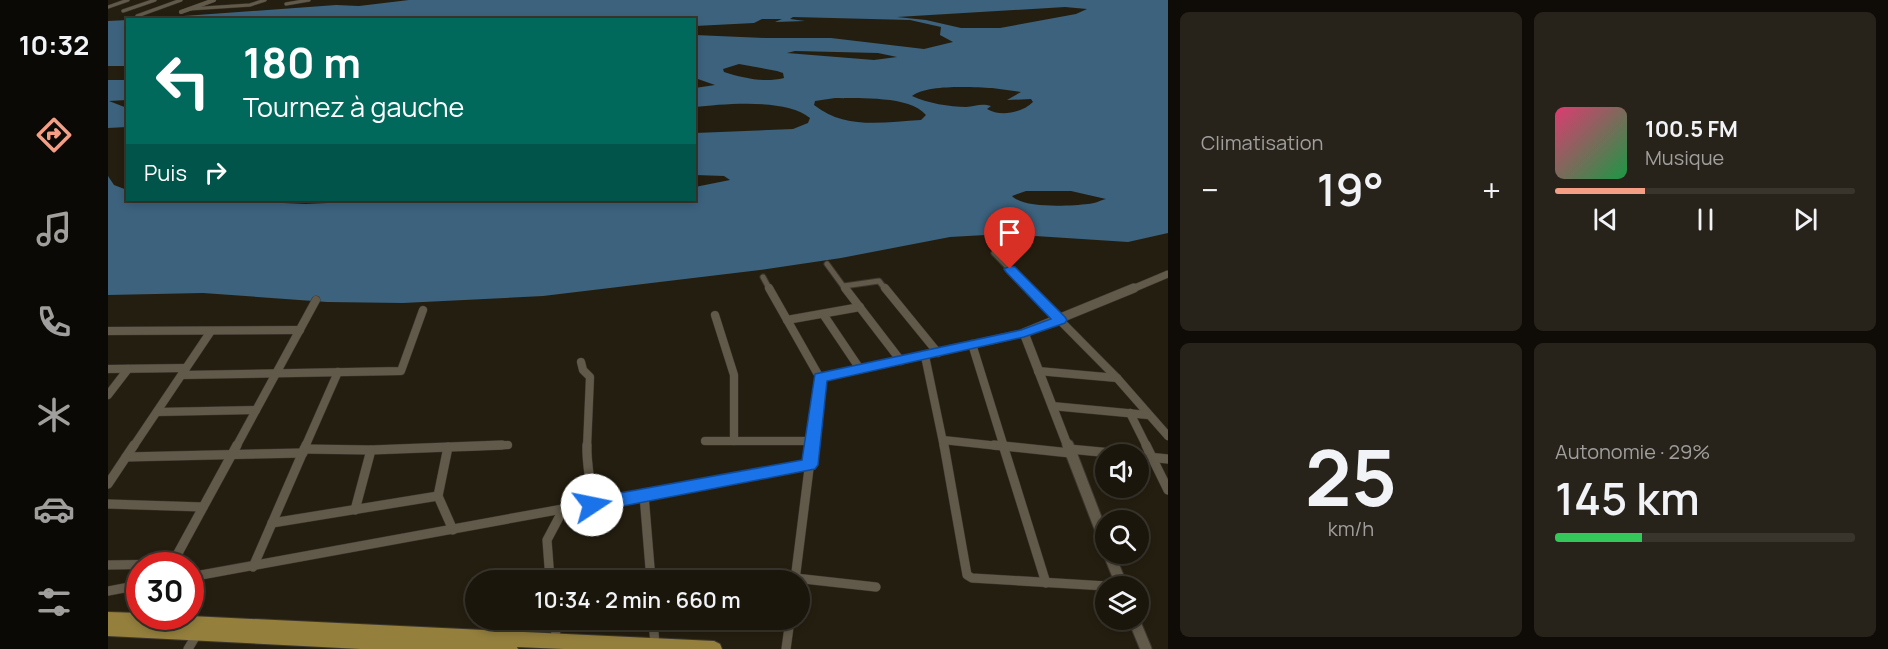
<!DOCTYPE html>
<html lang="fr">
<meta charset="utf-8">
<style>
body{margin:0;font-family:Manrope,sans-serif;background:#28231a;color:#f1f3f6;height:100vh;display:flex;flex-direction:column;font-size:22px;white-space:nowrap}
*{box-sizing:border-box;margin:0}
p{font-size:20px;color:#a09f9d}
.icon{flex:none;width:33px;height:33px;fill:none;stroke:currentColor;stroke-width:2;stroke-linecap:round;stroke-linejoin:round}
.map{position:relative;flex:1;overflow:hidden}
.sheet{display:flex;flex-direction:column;gap:12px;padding:12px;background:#0f0c07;width:720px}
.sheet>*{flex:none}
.hud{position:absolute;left:18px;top:18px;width:570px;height:183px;border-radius:0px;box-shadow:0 3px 9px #0003,0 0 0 2px #39352d;background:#00695c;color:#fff;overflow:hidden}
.controls{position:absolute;left:987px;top:444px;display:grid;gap:12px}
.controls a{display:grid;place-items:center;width:54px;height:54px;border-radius:50%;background:#1b160c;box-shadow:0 3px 9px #0003,0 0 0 2px #39352d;font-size:30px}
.speed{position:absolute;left:18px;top:552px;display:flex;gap:12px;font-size:30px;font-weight:700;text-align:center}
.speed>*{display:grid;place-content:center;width:78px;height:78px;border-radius:50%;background:#1b160c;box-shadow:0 3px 9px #0003,0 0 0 2px #39352d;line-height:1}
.speed .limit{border:9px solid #d22;background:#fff;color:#111}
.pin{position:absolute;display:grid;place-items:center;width:51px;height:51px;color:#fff;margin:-62px -26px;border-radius:50% 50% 50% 0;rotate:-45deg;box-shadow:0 0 6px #0007}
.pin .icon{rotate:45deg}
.me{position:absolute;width:66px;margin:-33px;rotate:79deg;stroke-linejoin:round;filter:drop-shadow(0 0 4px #0008)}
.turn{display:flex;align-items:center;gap:21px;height:126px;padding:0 18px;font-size:27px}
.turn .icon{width:78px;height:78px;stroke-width:2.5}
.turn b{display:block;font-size:42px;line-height:51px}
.then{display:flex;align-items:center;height:57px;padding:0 18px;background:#0003;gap:12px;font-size:22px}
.big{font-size:45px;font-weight:600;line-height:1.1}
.sheet .widget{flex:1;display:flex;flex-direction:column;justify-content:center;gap:9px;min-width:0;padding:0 21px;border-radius:9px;background:#28231a}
.sheet .dial{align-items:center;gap:0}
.dial b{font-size:78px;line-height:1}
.song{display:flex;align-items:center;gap:18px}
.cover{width:72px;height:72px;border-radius:9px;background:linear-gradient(135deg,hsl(340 70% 55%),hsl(140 70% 35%))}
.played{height:6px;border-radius:3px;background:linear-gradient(90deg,#f49e86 30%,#39352d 30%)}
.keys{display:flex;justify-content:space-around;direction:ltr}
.heat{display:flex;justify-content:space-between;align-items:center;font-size:33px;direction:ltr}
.charge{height:9px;border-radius:4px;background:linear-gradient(90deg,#34c759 29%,#39352d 0)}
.sheet .tiles{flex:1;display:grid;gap:12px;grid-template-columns:repeat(2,1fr)}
.trip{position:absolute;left:357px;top:570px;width:345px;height:60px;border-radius:30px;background:#1b160c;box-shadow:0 3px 9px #0003,0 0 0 2px #39352d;font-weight:600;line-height:60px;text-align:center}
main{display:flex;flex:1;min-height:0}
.dock{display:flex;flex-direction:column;width:108px;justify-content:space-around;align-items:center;background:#0b0905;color:#a09f9d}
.dock .icon{width:42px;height:42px}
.dock .active{color:#f49e86}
.dock b{font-size:27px;color:#f1f3f6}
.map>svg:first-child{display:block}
.water{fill:#3c627e;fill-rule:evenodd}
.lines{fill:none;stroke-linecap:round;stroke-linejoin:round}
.minor-far3-casing{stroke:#3c362e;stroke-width:4}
.minor-far2-casing{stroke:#3c362e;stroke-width:7}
.minor-far1-casing{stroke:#3c362e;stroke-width:9}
.minor-casing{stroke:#3c362e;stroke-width:10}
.tertiary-far3-casing{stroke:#3c362e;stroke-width:4.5}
.tertiary-far2-casing{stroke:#3c362e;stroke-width:8}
.tertiary-far1-casing{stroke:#3c362e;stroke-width:10}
.tertiary-casing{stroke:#3c362e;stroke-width:13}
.trunk-casing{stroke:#3c362e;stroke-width:2}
.minor-far3{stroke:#615a4a;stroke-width:3}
.minor-far2{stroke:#615a4a;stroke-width:5}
.minor-far1{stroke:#615a4a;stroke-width:8}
.minor{stroke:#615a4a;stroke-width:9}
.tertiary-far3{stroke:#615a4a;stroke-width:4}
.tertiary-far2{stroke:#615a4a;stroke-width:7}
.tertiary-far1{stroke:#615a4a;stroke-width:9}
.tertiary{stroke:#615a4a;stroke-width:11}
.trunk{fill:#947f3d;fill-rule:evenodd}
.route{fill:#1a73e8;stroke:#114b97;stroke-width:1.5}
</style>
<main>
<nav class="dock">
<b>10:32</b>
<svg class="icon active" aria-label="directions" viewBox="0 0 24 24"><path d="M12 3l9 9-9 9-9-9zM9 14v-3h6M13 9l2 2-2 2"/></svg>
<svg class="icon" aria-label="music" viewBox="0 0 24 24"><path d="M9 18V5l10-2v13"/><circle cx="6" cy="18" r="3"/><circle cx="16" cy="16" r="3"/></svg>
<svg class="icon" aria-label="phone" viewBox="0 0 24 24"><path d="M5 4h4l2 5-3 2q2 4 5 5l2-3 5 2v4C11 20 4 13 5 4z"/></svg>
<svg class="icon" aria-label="climate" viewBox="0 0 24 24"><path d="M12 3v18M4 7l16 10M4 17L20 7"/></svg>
<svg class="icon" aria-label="car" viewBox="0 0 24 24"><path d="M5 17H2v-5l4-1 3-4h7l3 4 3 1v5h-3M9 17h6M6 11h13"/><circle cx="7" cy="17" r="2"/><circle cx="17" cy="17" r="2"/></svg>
<svg class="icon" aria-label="filters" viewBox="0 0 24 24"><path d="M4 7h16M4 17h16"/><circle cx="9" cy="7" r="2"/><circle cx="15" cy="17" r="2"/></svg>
</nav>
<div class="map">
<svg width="1060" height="649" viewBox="0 0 1060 649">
<rect width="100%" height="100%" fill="#241e10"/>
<!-- water -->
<g class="water">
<path d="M301 0H1060V233L1020 242 895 234 842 237 733 258 652 270 435 296 295 303 219 302 95 293 0 295V176L6 185 19 190 20 200H103L198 204 284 200H586L587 187 622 180 616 176 587 175V133L685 129 700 123 702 118C678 98 616 104 587 107V88L607 85 587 78V35L657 38H723L816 49 845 42 832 35 833 27 802 20 685 17 682 19 697 21 667 22 674 19H654L646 23 587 26 586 20H20L228 5 251 6ZM957 7 979 9 968 14 892 28H853L818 20 789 17ZM687 51 770 53 789 57 766 60 679 53ZM631 64 669 71 675 73 676 78C656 83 635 78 616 72L615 69ZM884 88 913 92 899 100 923 99 925 102C914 113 892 117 879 109L883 106C874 103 867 106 858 107 842 107 819 103 804 96 819 84 865 87 884 88ZM727 98C752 99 801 95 818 115L813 120C776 122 737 130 706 105L707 101ZM918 191H963L998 199C993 200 986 204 980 204 963 206 916 209 904 196Z"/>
<polygon points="20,20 19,66 0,66 0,21"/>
<polygon points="0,80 19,80 19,100 1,101 19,108 19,127 0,128"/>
</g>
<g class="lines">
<!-- minor-far3 casing -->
<g class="minor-far3-casing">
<g id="minor-far3">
<polyline points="178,4 201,0"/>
<polyline points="0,7 20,0"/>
<polyline points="81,9 142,5 157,0"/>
<polyline points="15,11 47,0"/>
<polyline points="29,16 73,0"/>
</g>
</g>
<!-- minor-far2 casing -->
<g class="minor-far2-casing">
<g id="minor-far2">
<polyline points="886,253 922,290"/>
<polyline points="719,264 738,290"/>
<polyline points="655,277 662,290"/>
<polyline points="736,286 771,281 778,290"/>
</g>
</g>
<!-- minor-far1 casing -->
<g class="minor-far1-casing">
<g id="minor-far1">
<polyline points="661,288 712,378"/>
<polyline points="737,288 793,361"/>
<polyline points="777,288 830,353"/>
<polyline points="920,288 1009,378 1060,436"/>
<polyline points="715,314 752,369"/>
<polyline points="607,315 626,375 626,441"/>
<polyline points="679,320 752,307"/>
<polyline points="0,331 192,330"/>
<polyline points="864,344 896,447"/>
<polyline points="817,356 836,447"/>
<polyline points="473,362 475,370 482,377 479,447"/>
<polyline points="0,369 78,368"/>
<polyline points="930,371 1009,378"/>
<polyline points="74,375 293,371 315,310"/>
<polyline points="0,395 20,369"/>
<polyline points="944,406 1040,415"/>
<polyline points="49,412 148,410"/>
<polyline points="1022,413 1039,447"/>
<polyline points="835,440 900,447"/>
<polyline points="597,441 704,441"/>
<polyline points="25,447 103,331"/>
<polyline points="128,447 208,300"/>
<polyline points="197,447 230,372"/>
<polyline points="353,447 400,445"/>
<polyline points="703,447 712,378 916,333"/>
</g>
</g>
<!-- minor casing -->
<g class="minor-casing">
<g id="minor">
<path d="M479 445C478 466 484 484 484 505"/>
<polyline points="836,445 859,575 864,578 998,586"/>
<polyline points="886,445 962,453"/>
<polyline points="895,445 938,583"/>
<polyline points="1038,445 1060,490"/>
<polyline points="340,447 330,496 345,530"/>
<polyline points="196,449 263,450 394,445"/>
<polyline points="961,449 1014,454"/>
<polyline points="1030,456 1060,459"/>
<polyline points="18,457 195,453"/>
<polyline points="0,484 26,445"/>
<polyline points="536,495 543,580"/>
<polyline points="0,504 95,507"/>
<polyline points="247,510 263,450"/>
<polyline points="164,523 330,496"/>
<polyline points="0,565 64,564"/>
<polyline points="63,566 129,445"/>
<polyline points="145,567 198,445"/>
<polyline points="82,577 701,464"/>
<polyline points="687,578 768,587"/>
<polyline points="442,580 439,540 455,510"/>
<polyline points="687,580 704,445"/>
<polyline points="0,591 32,585"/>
<polyline points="447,620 448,639"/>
<polyline points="545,620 547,645"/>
<polyline points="80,649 89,634"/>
<polyline points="678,649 682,620"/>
</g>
</g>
<!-- tertiary-far3 casing -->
<g class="tertiary-far3-casing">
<polyline id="tertiary-far3" points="73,12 106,0"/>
</g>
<!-- tertiary-far2 casing -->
<g class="tertiary-far2-casing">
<polyline id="tertiary-far2" points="1022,290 1060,274"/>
</g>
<!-- tertiary-far1 casing -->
<g class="tertiary-far1-casing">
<polyline id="tertiary-far1" points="960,447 916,333 1026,288"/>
</g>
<!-- tertiary casing -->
<g class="tertiary-casing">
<g id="tertiary">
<polyline points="960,445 998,544"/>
<polyline points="1001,554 1014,586"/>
<polyline points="1026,620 1038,649"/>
</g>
</g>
<!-- trunk casing -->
<g class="trunk-casing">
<polygon id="trunk" points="0,612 32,613 32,616 82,616 606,641 612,644 614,649 456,649 409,647 410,649 253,649 0,636"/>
</g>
<!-- minor-far3 -->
<use href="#minor-far3" class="minor-far3"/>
<!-- minor-far2 -->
<use href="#minor-far2" class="minor-far2"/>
<!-- minor-far1 -->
<use href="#minor-far1" class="minor-far1"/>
<!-- minor -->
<use href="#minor" class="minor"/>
<!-- tertiary-far3 -->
<use href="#tertiary-far3" class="tertiary-far3"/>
<!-- tertiary-far2 -->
<use href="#tertiary-far2" class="tertiary-far2"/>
<!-- tertiary-far1 -->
<use href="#tertiary-far1" class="tertiary-far1"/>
<!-- tertiary -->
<use href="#tertiary" class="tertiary"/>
<!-- trunk -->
<use href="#trunk" class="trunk"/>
</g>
<!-- route -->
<polygon class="route" points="902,266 907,267 957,317 959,320 957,323 916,337 719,381 710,465 707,469 484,512 477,510 475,505 477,500 484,498 694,460 707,374 913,330 943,319 898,272 896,269"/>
</svg>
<div class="controls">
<a><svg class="icon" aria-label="sound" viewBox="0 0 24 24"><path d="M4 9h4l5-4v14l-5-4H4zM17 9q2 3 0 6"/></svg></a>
<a><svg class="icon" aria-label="search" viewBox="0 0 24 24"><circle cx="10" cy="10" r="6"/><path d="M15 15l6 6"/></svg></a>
<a><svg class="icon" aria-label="layers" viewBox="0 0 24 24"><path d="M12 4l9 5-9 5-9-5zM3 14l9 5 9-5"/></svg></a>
</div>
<div class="speed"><div class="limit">30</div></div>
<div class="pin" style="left:902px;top:269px;background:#d93025"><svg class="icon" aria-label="arrive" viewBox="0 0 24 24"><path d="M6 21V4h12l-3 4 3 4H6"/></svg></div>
<svg class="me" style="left:484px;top:505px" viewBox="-20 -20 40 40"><circle r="19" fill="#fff"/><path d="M0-13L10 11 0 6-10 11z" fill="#1a73e8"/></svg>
<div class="trip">10:34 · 2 min · 660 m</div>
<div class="hud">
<div class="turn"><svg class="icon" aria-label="left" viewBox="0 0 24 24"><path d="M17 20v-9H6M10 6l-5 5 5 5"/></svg><div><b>180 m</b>Tournez à gauche</div></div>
<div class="then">Puis<svg class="icon" aria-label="right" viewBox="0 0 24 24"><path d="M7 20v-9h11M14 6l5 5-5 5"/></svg></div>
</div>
</div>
<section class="sheet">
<div class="tiles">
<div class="widget"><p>Climatisation</p>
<div class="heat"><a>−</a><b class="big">19°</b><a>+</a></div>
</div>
<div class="widget">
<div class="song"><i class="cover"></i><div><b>100.5 FM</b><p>Musique</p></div></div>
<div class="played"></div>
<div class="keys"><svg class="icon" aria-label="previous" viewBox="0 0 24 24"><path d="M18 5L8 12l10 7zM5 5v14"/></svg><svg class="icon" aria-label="pause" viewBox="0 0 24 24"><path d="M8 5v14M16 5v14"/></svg><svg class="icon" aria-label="next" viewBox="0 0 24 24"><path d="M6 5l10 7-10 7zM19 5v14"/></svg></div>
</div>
<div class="widget dial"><b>25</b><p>km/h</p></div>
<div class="widget"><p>Autonomie · 29%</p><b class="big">145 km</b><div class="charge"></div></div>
</div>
</section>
</main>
